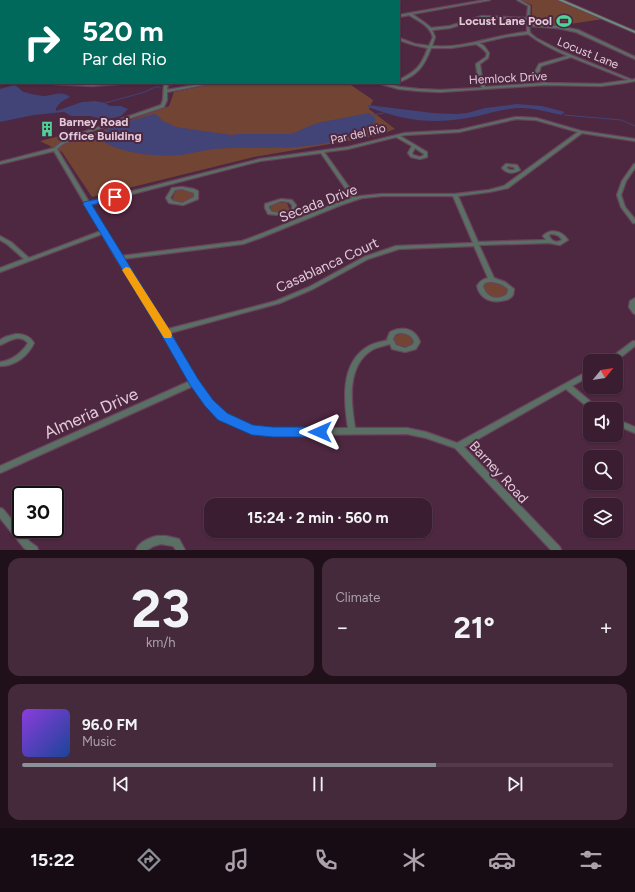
<!DOCTYPE html>
<meta charset="utf-8">
<style>
body{margin:0;font-family:Figtree,sans-serif;background:#452a3c;color:#f1f3f6;height:100vh;display:flex;flex-direction:column;font-size:15px;white-space:nowrap}
*{box-sizing:border-box;margin:0}
p{font-size:13px;color:#aba2ab}
.icon{flex:none;width:22px;height:22px;fill:none;stroke:currentColor;stroke-width:2;stroke-linecap:round;stroke-linejoin:round}
.map{position:relative;height:550px;overflow:hidden}
.details{display:flex;flex-direction:column;gap:8px;padding:8px;background:#20101a;flex:1}
.details>*{flex:none}
.guide{position:absolute;left:0px;top:0px;width:400px;height:84px;box-shadow:0 1px 3px #0004,0 0 0 1px #543b4c;background:#00695c;color:#fff;overflow:hidden}
.needle{width:26px;rotate:60deg}
.buttons{position:absolute;left:583px;top:354px;display:grid;gap:8px}
.buttons a{display:grid;place-items:center;width:40px;height:40px;border-radius:8px;background:#3a1d30;box-shadow:0 1px 3px #0004,0 0 0 1px #543b4c;font-size:20px}
.speed{position:absolute;left:12px;top:486px;display:flex;gap:8px;font-size:20px;font-weight:700;text-align:center}
.speed>*{display:grid;place-content:center;width:52px;height:52px;border-radius:50%;background:#3a1d30;box-shadow:0 1px 3px #0004,0 0 0 1px #543b4c;line-height:1}
.speed .limit{border:2px solid #111;border-radius:6px;background:#fff;color:#111}
.pin{position:absolute;display:grid;place-items:center;width:34px;height:34px;color:#fff;margin:-17px;border:2px solid #fff;border-radius:50%;box-shadow:0 1px 4px #0007}
.me{position:absolute;width:44px;margin:-22px;rotate:270deg;stroke-linejoin:round;filter:drop-shadow(0 0 3px #0008)}
.turn{display:flex;align-items:center;gap:14px;height:84px;padding:0 16px;font-size:18px}
.turn .icon{width:52px;height:52px;stroke-width:2.5}
.turn b{display:block;font-size:28px;line-height:34px}
.big{font-size:30px;font-weight:700;line-height:1.1}
.details .card{flex:1;display:flex;flex-direction:column;justify-content:center;gap:6px;min-width:0;padding:0 14px;border-radius:12px;background:#452a3c}
.details .dial{align-items:center;gap:0}
.dial b{font-size:52px;line-height:1}
.song{display:flex;align-items:center;gap:12px}
.cover{width:48px;height:48px;border-radius:6px;background:linear-gradient(135deg,hsl(270 70% 55%),hsl(220 70% 35%))}
.played{height:4px;border-radius:2px;background:linear-gradient(90deg,#8c9099 70%,#543b4c 70%)}
.keys{display:flex;justify-content:space-around;direction:ltr}
.heat{display:flex;justify-content:space-between;align-items:center;font-size:22px;direction:ltr}
.details .tiles{flex:1;display:grid;gap:8px;grid-template-columns:1fr 1fr}
.card:last-child{grid-column:span 2}
.trip{position:absolute;left:204px;top:498px;width:228px;height:40px;border-radius:12px;background:#3a1d30;box-shadow:0 1px 3px #0004,0 0 0 1px #543b4c;font-weight:700;line-height:40px;text-align:center}
.tabs{display:flex;height:64px;justify-content:space-around;align-items:center;background:#170c13;color:#aba2ab}
.tabs .icon{width:28px;height:28px}
.tabs .on{color:#8c9099}
.tabs b{font-size:18px;color:#f1f3f6}
.map>svg:first-child{display:block}
.green{fill:#724433}
.water{fill:#424377}
.lines{fill:none;stroke-linecap:round;stroke-linejoin:round}
.stream{stroke:#424377;stroke-width:1}
.street-casing{stroke:#69445c;stroke-width:2.5}
.secondary-casing{stroke:#69445c;stroke-width:2}
.street{fill:#5a7064;fill-rule:evenodd}
.secondary{fill:#6d907d;fill-rule:evenodd}
.route{fill:#1a73e8;stroke:#114b97}
.slow{fill:#f59e0b}
.labels{text-anchor:middle;stroke-width:4;stroke-linejoin:round;paint-order:stroke}
.far-poi-label{font-size:12px;font-weight:bold;fill:#e3cad9;stroke:#4e2740;text-anchor:end}
.far-street-label{font-size:12px;fill:#e3cad9;stroke:#4e2740}
.street-label{font-size:14px;fill:#e3cad9;stroke:#4e2740}
.near-street-label{font-size:17px;fill:#e3cad9;stroke:#4e2740}
</style>
<div class="map">
<svg width="635" height="550" viewBox="0 0 635 550">
<rect width="100%" height="100%" fill="#4e2740"/>
<!-- green -->
<g class="green">
<polygon points="521,0 558,0 603,19 557,26 532,24 532,5"/>
<polygon points="219,83 348,83 373,100 369,109 395,129 377,136 254,157 92,197 62,152 40,141 75,132 86,136 169,106 174,92"/>
<path d="M178 189 193 192 194 198C187 202 179 205 172 199L176 190Z"/>
<polygon points="278,202 287,203 290,210 289,213 272,211 270,207 272,204"/>
<polygon points="488,281 497,281 508,289 507,295 503,297 489,297 483,290 484,285"/>
<polygon points="402,333 410,335 413,340 412,344 407,347 393,344 392,341 394,337"/>
</g>
<!-- water -->
<g class="water">
<path d="M14 85C18 86 20 90 24 92 30 94 37 95 43 96 53 96 62 90 70 97L61 102 56 108V111L82 102 95 101 105 103 110 106H121L128 109 121 116 106 120 90 116H71L64 112 34 115 0 122V89Z"/>
<path d="M517 104 542 106 565 112 561 115C548 112 534 108 521 108 505 108 489 114 473 117 433 125 405 121 368 107V105L433 113 456 114 467 113 485 108Z"/>
<path d="M369 113 376 119C374 128 365 128 358 132 318 154 259 145 214 149 205 150 196 152 187 154 177 156 165 156 154 155 136 154 111 149 96 137 103 127 141 118 154 114L157 115 163 121 176 127 231 135 239 134H291L317 123Z"/>
</g>
<g class="lines">
<!-- stream -->
<g class="stream">
<polyline points="169,86 172,85"/>
<polyline points="105,103 145,92 155,87 160,87"/>
<polyline points="373,115 384,113"/>
<polyline points="564,115 621,120 635,126"/>
<polyline points="125,121 127,123"/>
</g>
<!-- street casing -->
<g class="street-casing">
<g id="street">
<polygon points="88,0 90,0 91,1 89,1"/>
<polygon points="114,0 116,0 115,1 113,1"/>
<polygon points="245,0 247,0 246,1 244,1"/>
<path d="M485 0H490L412 14 425 23 431 28 450 26 482 16 527 18 528 6 517 0H520L530 6 529 24 557 26 578 30 635 57V59L576 32 557 28 529 26 530 33 536 38 561 51 632 80 635 79V81L624 83 601 86 544 85 440 92 419 91 399 89 381 84 380 83H386L400 87 419 89 440 90 482 88 478 79 476 64 486 57 487 53 482 48 476 44 451 48H431C424 66 418 75 399 82V80C417 71 421 66 428 48L414 45 399 40V38L415 44 429 46 433 37C429 25 419 21 409 15L399 17V15ZM482 18 527 20V32C494 35 465 49 432 46L435 37 432 30 450 28ZM528 34C540 43 554 50 568 56L539 64 535 72 543 83 485 87 482 79 480 64 488 58 489 53 484 46 479 43 505 37ZM571 57 629 80 601 84 546 83 539 72 541 66Z"/>
<rect x="0" y="41" width="1" height="2"/>
<rect x="0" y="55" width="1" height="2"/>
<rect x="0" y="78" width="1" height="2"/>
<polygon points="52,83 92,84 121,83 119,84 92,86 54,84"/>
<path d="M164 83H168L167 90 206 83H214L167 92V100L164 107 89 132 63 144 57 149 89 202 260 159 348 147 405 133 459 130 516 117 536 118 581 131 635 139V141L582 133 508 188 489 192 458 196 478 242 546 240 543 236C551 228 562 231 568 240L560 245 549 243 479 245 494 278 505 282 514 289C514 290 513 295 513 295 511 298 507 300 505 300 492 304 480 299 477 286 480 281 483 279 488 278L474 246 399 249 368 259 313 289 280 303 170 333 196 380 211 401 226 414 238 422 252 426 273 429 348 428C344 401 340 364 367 347 373 343 381 342 388 340L387 339 390 332C402 326 415 328 420 342L416 349 405 352 392 349 390 344C384 346 377 347 372 350 346 366 351 403 355 428H407L426 432 457 443 590 370V376L572 386 597 407 599 409H590L566 389 464 447 560 547 561 550H551L455 448 426 438 407 434 273 435C246 431 223 426 206 404 201 398 197 392 193 386L0 473V466L190 381 164 333 116 258 102 234 0 272V268L24 259 7 244 0 240V236L11 242 29 258 101 231 54 151 0 164V162L54 148 60 143 87 131 161 105 163 100ZM516 119 536 120 578 132 504 186 489 190 455 194H382L361 196 356 197 324 152 348 149 396 137 412 146 408 153 411 157 420 159 427 157V152L400 136 405 135 459 132ZM415 148 424 154V155L420 157 413 155 412 153ZM321 153 352 198C315 210 279 228 242 241L121 256 90 205 260 161ZM382 196H453L473 243 396 246 364 257 309 287 276 301 168 329 122 259 243 244 260 238 341 205 362 198ZM550 234C555 234 560 235 562 240 557 243 552 242 549 236ZM489 282C497 282 502 284 508 289L507 294C498 301 486 298 483 286L485 283ZM399 333C406 333 412 335 414 342L412 345 405 348 396 345 393 339 395 335Z"/>
<path d="M506 164 517 165 520 170C514 174 507 174 502 168ZM508 166 514 167 515 170H510L506 168Z"/>
<polygon points="634,164 635,164 635,168 626,181 621,195 625,207 635,219 635,223 633,223 621,207 617,195 622,181"/>
<path d="M182 187 194 189 198 191V199L183 205 169 203 166 198 172 188ZM182 189 194 193V197L182 203 173 201 170 198 175 190Z"/>
<path d="M281 199 292 200 296 205C296 210 294 215 289 216L268 214 265 208V204ZM281 201 289 202 292 205V210L288 213 272 212 269 208V206Z"/>
<polygon points="635,298 635,314 633,313 629,307 630,301"/>
<path d="M16 334C24 334 30 336 34 343 28 356 15 366 0 366V362C11 361 22 353 28 343 19 333 10 341 0 345V340L5 337Z"/>
<polygon points="633,341 635,341 635,346 616,361 608,361 609,359"/>
<polygon points="616,419 635,427 635,433 616,425"/>
<polygon points="0,508 3,509 30,542 37,547 38,550 27,550 24,548 0,518"/>
<path d="M157 536H166L179 539 185 550H176L173 546 161 544 154 546 147 550H136C139 542 149 538 157 536Z"/>
</g>
</g>
<!-- secondary casing -->
<g class="secondary-casing">
<polygon id="secondary" points="558,0 563,0 635,31 635,33"/>
</g>
<!-- street -->
<use href="#street" class="street"/>
<!-- secondary -->
<use href="#secondary" class="secondary"/>
</g>
<!-- route -->
<polygon class="route" points="115,195 117,195 117,199 92,205 169,330 198,379 213,400 227,413 253,425 273,427 320,427 325,428 326,432 325,435 320,437 273,437 252,435 218,420 205,406 190,385 161,334 83,204 84,202"/>
<!-- slow -->
<polygon class="slow" points="126,267 130,268 171,332 172,335 171,338 164,338 122,270"/>
<!-- icons -->
<defs>
<g id="stadium-bare" transform="scale(1.2)"><path d="M0-5a6.5 5 0 1 0 0 10a6.5 5 0 1 0 0-10ZM-3.5-1.8h7v3.6h-7Z" fill="#4ed39a" stroke="#4e2740" stroke-width="2.5" paint-order="stroke"/></g>
<g id="building-bare" transform="scale(1.2)"><path d="M-4-6H4V6H1V3H-1V6H-4ZM-2.5-4.3h1.7v1.8h-1.7ZM.8-4.3h1.7v1.8H.8ZM-2.5-1h1.7V.8h-1.7ZM.8-1h1.7V.8H.8Z" fill="#4ed39a" stroke="#4e2740" stroke-width="2.5" paint-order="stroke"/></g>
</defs>
<g fill-rule="evenodd">
<use href="#stadium-bare" x="564" y="21"/>
<use href="#building-bare" x="47" y="129"/>
</g>
<g class="labels">
<!-- far-poi labels -->
<g class="far-poi-label">
<text x="552" y="25">Locust Lane Pool</text>
<text x="59" y="126" text-anchor="start">Barney Road<tspan x="59" dy="14">Office Building</tspan></text>
</g>
<!-- far-street labels -->
<g class="far-street-label">
<text transform="translate(588 53) rotate(22)" y="4">Locust Lane</text>
<text transform="translate(508 78) rotate(-3)" y="4">Hemlock Drive</text>
<text transform="translate(358 134) rotate(-13)" y="4">Par del Rio</text>
</g>
<!-- street labels -->
<g class="street-label">
<text transform="translate(318 203) rotate(-21)" y="5">Secada Drive</text>
<text transform="translate(327 265) rotate(-25)" y="5">Casablanca Court</text>
<text transform="translate(499 472) rotate(47)" y="5">Barney Road</text>
</g>
<!-- near-street labels -->
<g class="near-street-label">
<text transform="translate(91 413) rotate(-24)" y="6">Almeria Drive</text>
</g>
</g>
</svg>
<div class="buttons">
<a><svg class="needle" viewBox="-14 -14 28 28"><path d="M0-13l5 13h-10z" fill="#e53935"/><path d="M0 13l5-13h-10z" fill="#aba2ab"/></svg></a>
<a><svg class="icon" aria-label="sound" viewBox="0 0 24 24"><path d="M4 9h4l5-4v14l-5-4H4zM17 9q2 3 0 6"/></svg></a>
<a><svg class="icon" aria-label="search" viewBox="0 0 24 24"><circle cx="10" cy="10" r="6"/><path d="M15 15l6 6"/></svg></a>
<a><svg class="icon" aria-label="layers" viewBox="0 0 24 24"><path d="M12 4l9 5-9 5-9-5zM3 14l9 5 9-5"/></svg></a>
</div>
<div class="speed"><div class="limit">30</div></div>
<div class="pin" style="left:115px;top:197px;background:#d93025"><svg class="icon" aria-label="arrive" viewBox="0 0 24 24"><path d="M6 21V4h12l-3 4 3 4H6"/></svg></div>
<svg class="me" style="left:320px;top:432px" viewBox="-20 -20 40 40"><path d="M0-17L14 15 0 8-14 15z" fill="#1a73e8" stroke="#fff" stroke-width="4"/></svg>
<div class="trip">15:24 · 2 min · 560 m</div>
<div class="guide">
<div class="turn"><svg class="icon" aria-label="right" viewBox="0 0 24 24"><path d="M7 20v-9h11M14 6l5 5-5 5"/></svg><div><b>520 m</b>Par del Rio</div></div>
</div>
</div>
<section class="details">
<div class="tiles">
<div class="card dial"><b>23</b><p>km/h</p></div>
<div class="card"><p>Climate</p>
<div class="heat"><a>−</a><b class="big">21°</b><a>+</a></div>
</div>
<div class="card">
<div class="song"><i class="cover"></i><div><b>96.0 FM</b><p>Music</p></div></div>
<div class="played"></div>
<div class="keys"><svg class="icon" aria-label="previous" viewBox="0 0 24 24"><path d="M18 5L8 12l10 7zM5 5v14"/></svg><svg class="icon" aria-label="pause" viewBox="0 0 24 24"><path d="M8 5v14M16 5v14"/></svg><svg class="icon" aria-label="next" viewBox="0 0 24 24"><path d="M6 5l10 7-10 7zM19 5v14"/></svg></div>
</div>
</div>
</section>
<nav class="tabs">
<b>15:22</b>
<svg class="icon on" aria-label="directions" viewBox="0 0 24 24"><path d="M12 3l9 9-9 9-9-9zM9 14v-3h6M13 9l2 2-2 2"/></svg>
<svg class="icon" aria-label="music" viewBox="0 0 24 24"><path d="M9 18V5l10-2v13"/><circle cx="6" cy="18" r="3"/><circle cx="16" cy="16" r="3"/></svg>
<svg class="icon" aria-label="phone" viewBox="0 0 24 24"><path d="M5 4h4l2 5-3 2q2 4 5 5l2-3 5 2v4C11 20 4 13 5 4z"/></svg>
<svg class="icon" aria-label="climate" viewBox="0 0 24 24"><path d="M12 3v18M4 7l16 10M4 17L20 7"/></svg>
<svg class="icon" aria-label="car" viewBox="0 0 24 24"><path d="M5 17H2v-5l4-1 3-4h7l3 4 3 1v5h-3M9 17h6M6 11h13"/><circle cx="7" cy="17" r="2"/><circle cx="17" cy="17" r="2"/></svg>
<svg class="icon" aria-label="filters" viewBox="0 0 24 24"><path d="M4 7h16M4 17h16"/><circle cx="9" cy="7" r="2"/><circle cx="15" cy="17" r="2"/></svg>
</nav>
